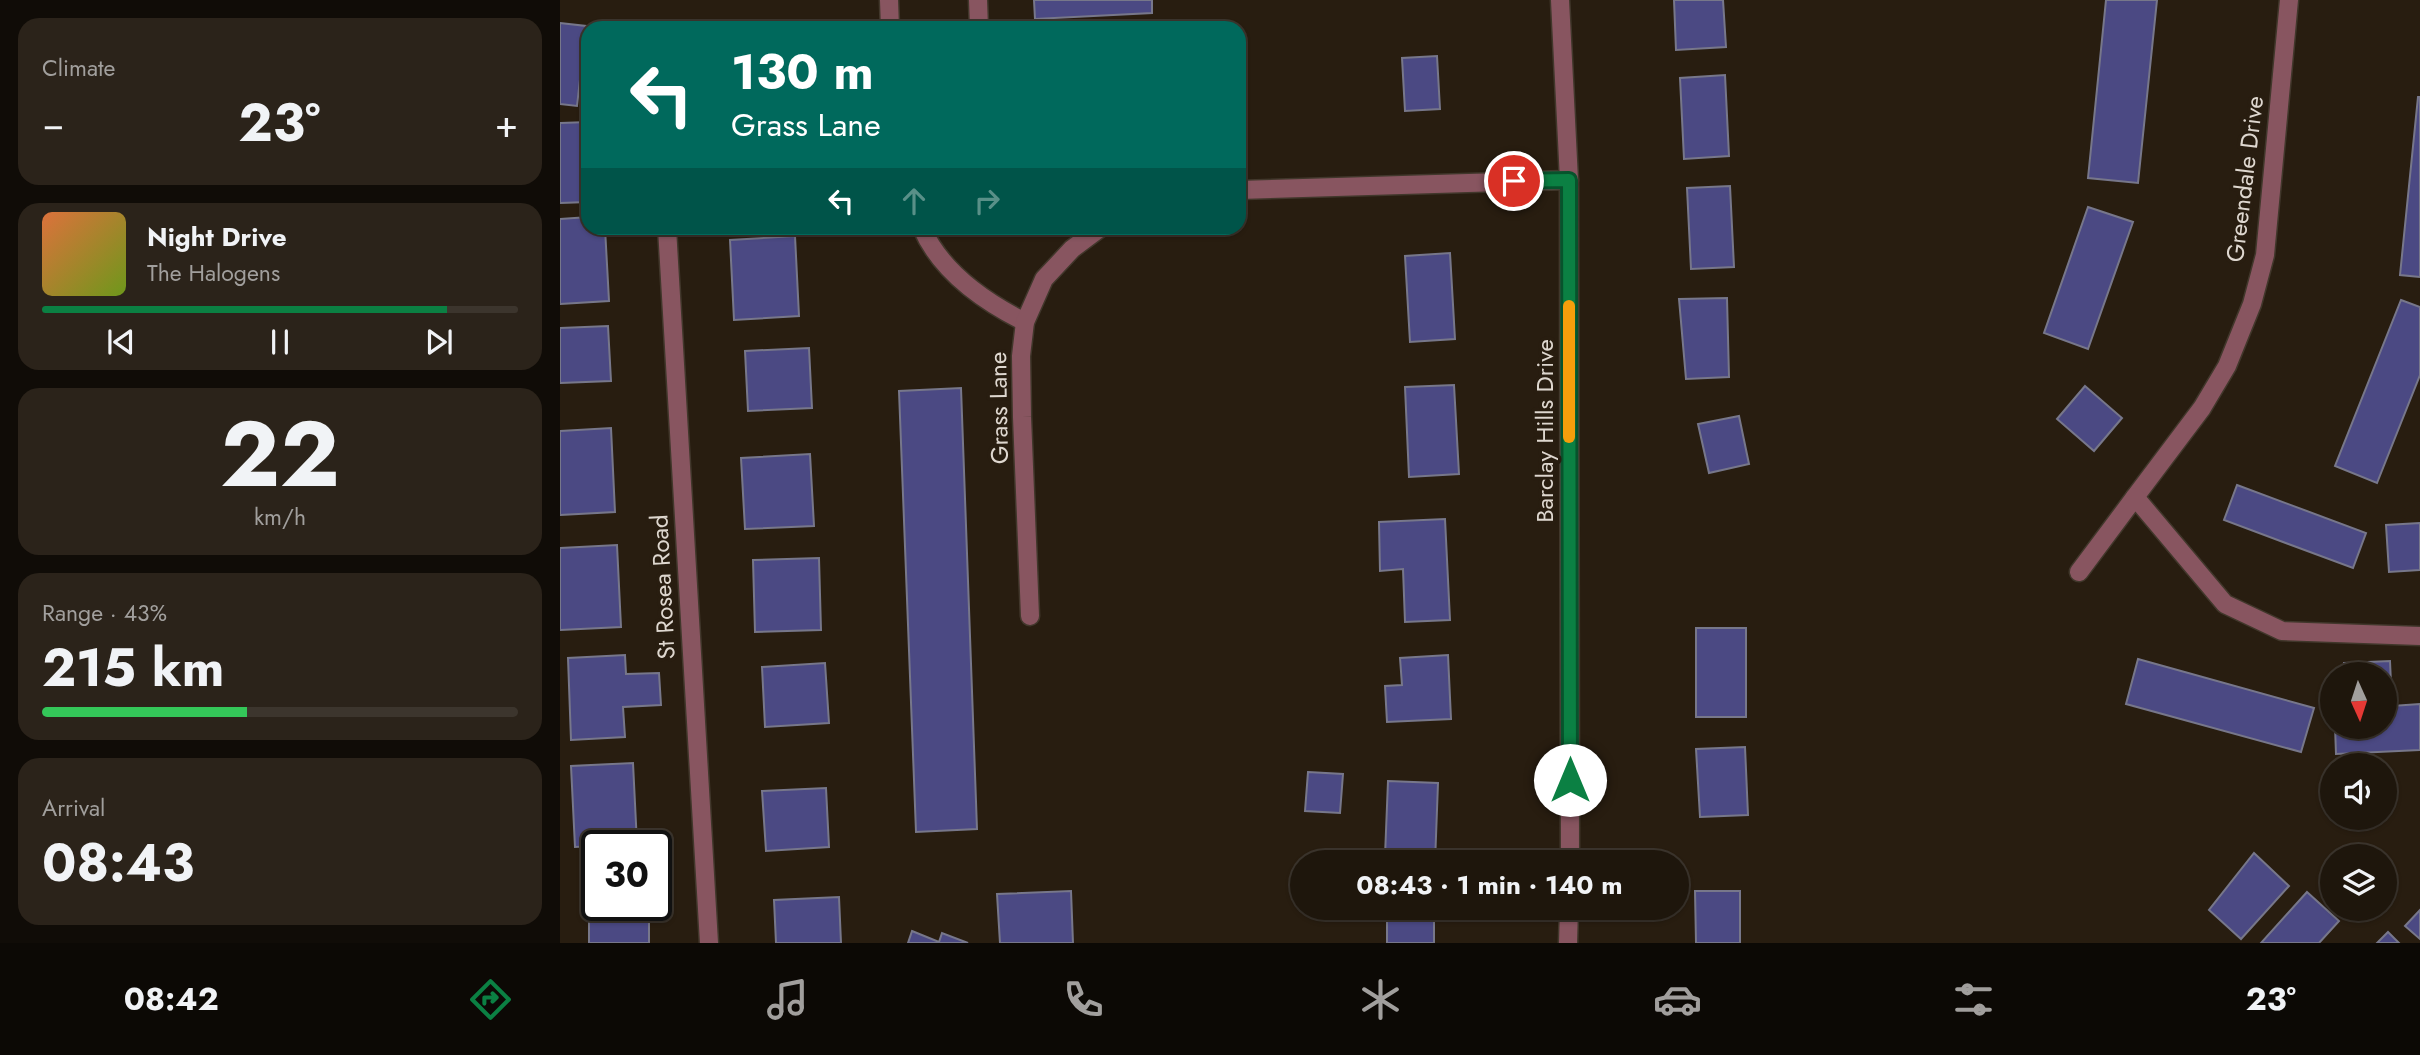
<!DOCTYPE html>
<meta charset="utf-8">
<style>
body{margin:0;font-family:Jost,sans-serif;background:#2b231a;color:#f1f3f6;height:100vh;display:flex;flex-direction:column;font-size:26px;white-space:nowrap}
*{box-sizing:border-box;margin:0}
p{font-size:23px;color:#a19f9d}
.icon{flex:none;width:38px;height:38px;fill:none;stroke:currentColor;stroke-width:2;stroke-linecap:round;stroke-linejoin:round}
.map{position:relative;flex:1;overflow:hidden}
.details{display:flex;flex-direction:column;gap:18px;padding:18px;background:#100c07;width:560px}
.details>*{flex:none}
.top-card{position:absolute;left:21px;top:21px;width:665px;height:214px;border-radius:21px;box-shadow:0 2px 5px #0004,0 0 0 2px #3c352d;background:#00695c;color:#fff;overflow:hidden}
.needle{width:46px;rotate:177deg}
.fabs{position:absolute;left:1760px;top:662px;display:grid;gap:14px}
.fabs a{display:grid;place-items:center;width:77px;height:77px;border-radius:50%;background:#1e160c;box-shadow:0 2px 5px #0004,0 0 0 2px #3c352d;font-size:35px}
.speed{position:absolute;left:21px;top:830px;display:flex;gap:14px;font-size:35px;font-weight:700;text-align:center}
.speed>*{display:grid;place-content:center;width:91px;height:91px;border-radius:50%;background:#1e160c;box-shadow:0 2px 5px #0004,0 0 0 2px #3c352d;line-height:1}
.speed .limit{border:4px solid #111;border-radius:10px;background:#fff;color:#111}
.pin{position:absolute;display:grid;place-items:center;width:60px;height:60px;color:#fff;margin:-30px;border:4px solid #fff;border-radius:50%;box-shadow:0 2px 7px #0007}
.me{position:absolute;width:77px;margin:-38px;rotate:0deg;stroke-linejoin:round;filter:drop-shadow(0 0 5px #0008)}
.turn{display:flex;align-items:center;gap:24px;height:147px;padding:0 35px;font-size:32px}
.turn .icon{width:91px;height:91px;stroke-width:2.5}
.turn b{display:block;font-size:49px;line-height:60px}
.lanes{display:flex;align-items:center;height:66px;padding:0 35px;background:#0003;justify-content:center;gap:35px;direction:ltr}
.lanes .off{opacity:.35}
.big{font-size:52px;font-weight:700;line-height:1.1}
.details .tile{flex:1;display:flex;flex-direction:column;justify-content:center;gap:10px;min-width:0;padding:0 24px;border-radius:21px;background:#2b231a}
.details .dial{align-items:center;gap:0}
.dial b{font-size:91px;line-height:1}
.song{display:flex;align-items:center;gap:21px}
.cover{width:84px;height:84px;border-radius:10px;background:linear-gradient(135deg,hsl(20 70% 55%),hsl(80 70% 35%))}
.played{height:7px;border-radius:4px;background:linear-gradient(90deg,#0b8043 85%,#3c352d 85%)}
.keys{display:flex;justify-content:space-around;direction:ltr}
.heat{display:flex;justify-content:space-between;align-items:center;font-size:38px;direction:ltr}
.charge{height:10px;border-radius:5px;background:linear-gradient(90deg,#34c759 43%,#3c352d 0)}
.trip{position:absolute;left:730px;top:850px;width:399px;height:70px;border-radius:35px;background:#1e160c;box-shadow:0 2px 5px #0004,0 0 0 2px #3c352d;font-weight:700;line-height:70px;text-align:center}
.menu{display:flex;height:112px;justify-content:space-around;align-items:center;background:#0c0905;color:#a19f9d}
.menu .icon{width:49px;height:49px}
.menu .on{color:#0b8043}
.menu b{font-size:32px;color:#f1f3f6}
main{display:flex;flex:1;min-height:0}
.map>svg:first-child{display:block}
.building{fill:#4b4983;stroke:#77778a;stroke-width:2}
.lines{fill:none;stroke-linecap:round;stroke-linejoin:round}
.minor-casing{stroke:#41372b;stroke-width:21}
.minor{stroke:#885560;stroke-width:18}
.route-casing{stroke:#07532c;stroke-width:18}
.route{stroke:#0b8043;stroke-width:12}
.slow{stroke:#f59e0b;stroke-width:12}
.labels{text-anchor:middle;stroke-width:7;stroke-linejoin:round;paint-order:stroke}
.street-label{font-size:24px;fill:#ded7cf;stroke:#281d10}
</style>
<main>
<section class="details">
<div class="tile"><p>Climate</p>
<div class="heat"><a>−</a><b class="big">23°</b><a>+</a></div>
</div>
<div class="tile">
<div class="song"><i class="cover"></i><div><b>Night Drive</b><p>The Halogens</p></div></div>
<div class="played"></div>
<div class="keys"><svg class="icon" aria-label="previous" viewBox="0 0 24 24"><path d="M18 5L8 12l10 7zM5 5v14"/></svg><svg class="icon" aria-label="pause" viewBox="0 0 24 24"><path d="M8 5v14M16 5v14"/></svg><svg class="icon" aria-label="next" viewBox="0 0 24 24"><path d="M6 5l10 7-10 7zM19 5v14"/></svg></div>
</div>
<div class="tile dial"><b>22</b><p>km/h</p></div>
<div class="tile"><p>Range · 43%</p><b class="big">215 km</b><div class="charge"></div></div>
<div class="tile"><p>Arrival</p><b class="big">08:43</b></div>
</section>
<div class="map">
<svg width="1860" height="943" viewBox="0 0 1860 943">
<rect width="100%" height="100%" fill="#281d10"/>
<!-- building -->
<g class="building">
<polygon points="474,0 592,0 592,13 475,19"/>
<polygon points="1114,0 1163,0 1166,47 1116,50"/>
<polygon points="1546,0 1597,0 1578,183 1528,178"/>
<polygon points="0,23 26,26 17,106 0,104"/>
<polygon points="877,56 880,109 845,111 842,58"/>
<polygon points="1165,75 1169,156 1124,159 1120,78"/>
<polygon points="1858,97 1860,97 1860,277 1840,275"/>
<polygon points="28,122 28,202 0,203 0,123"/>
<polygon points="1170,186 1174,267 1131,269 1127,188"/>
<polygon points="1528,207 1573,222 1528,349 1484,333"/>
<polygon points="28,217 28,228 45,228 49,301 0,304 0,219"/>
<polygon points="235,236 239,316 174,320 170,240"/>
<polygon points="890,253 895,339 850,342 845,256"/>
<polygon points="1167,298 1169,377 1126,379 1119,299"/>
<polygon points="1841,300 1860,307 1860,375 1817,483 1775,466"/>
<polygon points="48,326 51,381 0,383 0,328"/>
<polygon points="249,348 252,408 188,411 185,351"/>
<polygon points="894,385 899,474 849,477 845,387"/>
<polygon points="1525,386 1562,418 1534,451 1497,419"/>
<polygon points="401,388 417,829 356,832 339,391"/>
<polygon points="1179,416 1189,464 1149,473 1138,424"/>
<polygon points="51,428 55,512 0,515 0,431"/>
<polygon points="250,454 254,526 185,529 181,458"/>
<polygon points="1677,485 1806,533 1793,568 1664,520"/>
<polygon points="885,519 890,620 845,622 843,569 820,571 819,522"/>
<polygon points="1860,523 1860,570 1829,572 1826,525"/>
<polygon points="57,545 61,627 0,630 0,548"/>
<polygon points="259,558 261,630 195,632 193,560"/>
<rect x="1136" y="628" width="50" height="89"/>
<polygon points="65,655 66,674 99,673 101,705 63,707 65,737 11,740 8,658"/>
<polygon points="888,655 891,719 827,722 825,686 842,685 840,658"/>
<polygon points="1578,659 1754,708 1741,752 1566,704"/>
<polygon points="1830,661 1832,706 1860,704 1860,750 1776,754 1775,726 1825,726 1825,674 1784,674 1784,663"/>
<polygon points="265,663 269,723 205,727 202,667"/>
<polygon points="1185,747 1188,815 1140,817 1136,749"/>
<polygon points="73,763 77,844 15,847 11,766"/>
<polygon points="748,772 783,774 780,813 745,811"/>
<polygon points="828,781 878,783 875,863 806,863 807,855 825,856"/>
<polygon points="266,788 269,847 206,851 202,791"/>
<polygon points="1694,853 1729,886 1681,939 1649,910"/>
<polygon points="511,891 513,943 440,943 437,894"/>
<polygon points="1135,891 1180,891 1180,943 1136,943"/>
<polygon points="29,892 37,892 37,905 89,905 89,943 29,943"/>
<polygon points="1747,892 1779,921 1759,943 1701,943"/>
<polygon points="279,897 281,943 216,943 214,900"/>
<polygon points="1860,910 1860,939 1845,926"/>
<rect x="827" y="921" width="47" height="22"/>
<polygon points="352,931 379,942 382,933 408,943 348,943"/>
<polygon points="1828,932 1839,943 1817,943"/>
</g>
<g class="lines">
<!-- minor casing -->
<g class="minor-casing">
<g id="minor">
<polyline points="329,0 330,28"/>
<polyline points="418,0 419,28"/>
<polyline points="1000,0 1009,180 1010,863"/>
<polyline points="679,190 1009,180"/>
<polyline points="107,228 149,943"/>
<path d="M362 228C381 272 423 301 465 322"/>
<polyline points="1575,497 1642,408 1667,366 1692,304 1705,255 1729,0"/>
<polyline points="1519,572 1575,497 1665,604 1722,631 1860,636"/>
<polyline points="470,616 462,417 461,356 465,322 484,279 512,249 540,228"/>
<polyline points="1008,943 1009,908"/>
</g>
</g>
<!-- minor -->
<use href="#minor" class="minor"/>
</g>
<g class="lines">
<!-- route casing -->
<g class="route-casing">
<polyline id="route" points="954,181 1009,180 1010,780"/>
</g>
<!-- route -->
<use href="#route" class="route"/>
<!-- slow -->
<polyline class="slow" points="1009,306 1009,437"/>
</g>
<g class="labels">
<!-- street labels -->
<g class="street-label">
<text transform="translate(1685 179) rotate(-83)" y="8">Greendale Drive</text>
<text transform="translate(439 408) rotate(-91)" y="8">Grass Lane</text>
<text transform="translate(985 431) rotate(-90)" y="8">Barclay Hills Drive</text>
<text transform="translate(103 587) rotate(-93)" y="8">St Rosea Road</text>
</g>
</g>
</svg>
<div class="fabs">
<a><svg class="needle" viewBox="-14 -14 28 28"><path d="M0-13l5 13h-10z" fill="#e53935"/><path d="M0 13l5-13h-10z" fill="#a19f9d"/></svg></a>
<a><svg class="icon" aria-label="sound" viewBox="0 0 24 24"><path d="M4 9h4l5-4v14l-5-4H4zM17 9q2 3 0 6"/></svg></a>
<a><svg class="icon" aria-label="layers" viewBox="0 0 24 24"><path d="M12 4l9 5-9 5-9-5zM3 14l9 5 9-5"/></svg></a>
</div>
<div class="speed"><div class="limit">30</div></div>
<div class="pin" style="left:954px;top:181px;background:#d93025"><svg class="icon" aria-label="arrive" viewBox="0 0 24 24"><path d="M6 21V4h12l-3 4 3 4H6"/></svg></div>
<svg class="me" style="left:1010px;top:780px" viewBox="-20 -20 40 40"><circle r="19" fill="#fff"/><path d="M0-13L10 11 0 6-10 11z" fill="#0b8043"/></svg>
<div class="trip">08:43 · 1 min · 140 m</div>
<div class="top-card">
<div class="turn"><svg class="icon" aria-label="left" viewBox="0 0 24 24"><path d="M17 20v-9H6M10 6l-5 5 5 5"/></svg><div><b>130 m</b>Grass Lane</div></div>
<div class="lanes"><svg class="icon" aria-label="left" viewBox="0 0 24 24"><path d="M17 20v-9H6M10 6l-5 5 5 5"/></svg><svg class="icon off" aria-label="ahead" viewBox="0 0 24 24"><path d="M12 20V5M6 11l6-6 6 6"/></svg><svg class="icon off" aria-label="right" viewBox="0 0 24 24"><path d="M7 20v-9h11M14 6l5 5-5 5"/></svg></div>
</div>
</div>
</main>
<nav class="menu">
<b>08:42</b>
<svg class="icon on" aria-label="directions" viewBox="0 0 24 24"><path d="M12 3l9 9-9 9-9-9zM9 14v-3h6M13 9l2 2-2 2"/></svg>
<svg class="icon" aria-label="music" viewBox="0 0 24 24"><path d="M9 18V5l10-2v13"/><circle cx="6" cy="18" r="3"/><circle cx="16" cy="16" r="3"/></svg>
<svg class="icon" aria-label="phone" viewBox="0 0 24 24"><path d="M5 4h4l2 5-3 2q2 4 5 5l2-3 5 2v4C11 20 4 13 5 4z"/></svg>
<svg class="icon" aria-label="climate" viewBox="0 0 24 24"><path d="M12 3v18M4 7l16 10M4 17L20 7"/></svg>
<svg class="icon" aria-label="car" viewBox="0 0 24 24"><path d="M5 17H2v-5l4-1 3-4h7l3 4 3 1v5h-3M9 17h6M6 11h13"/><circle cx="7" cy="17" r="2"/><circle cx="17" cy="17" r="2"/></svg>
<svg class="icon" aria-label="filters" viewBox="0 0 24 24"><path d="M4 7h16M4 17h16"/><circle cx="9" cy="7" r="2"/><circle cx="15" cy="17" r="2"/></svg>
<b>23°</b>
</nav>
